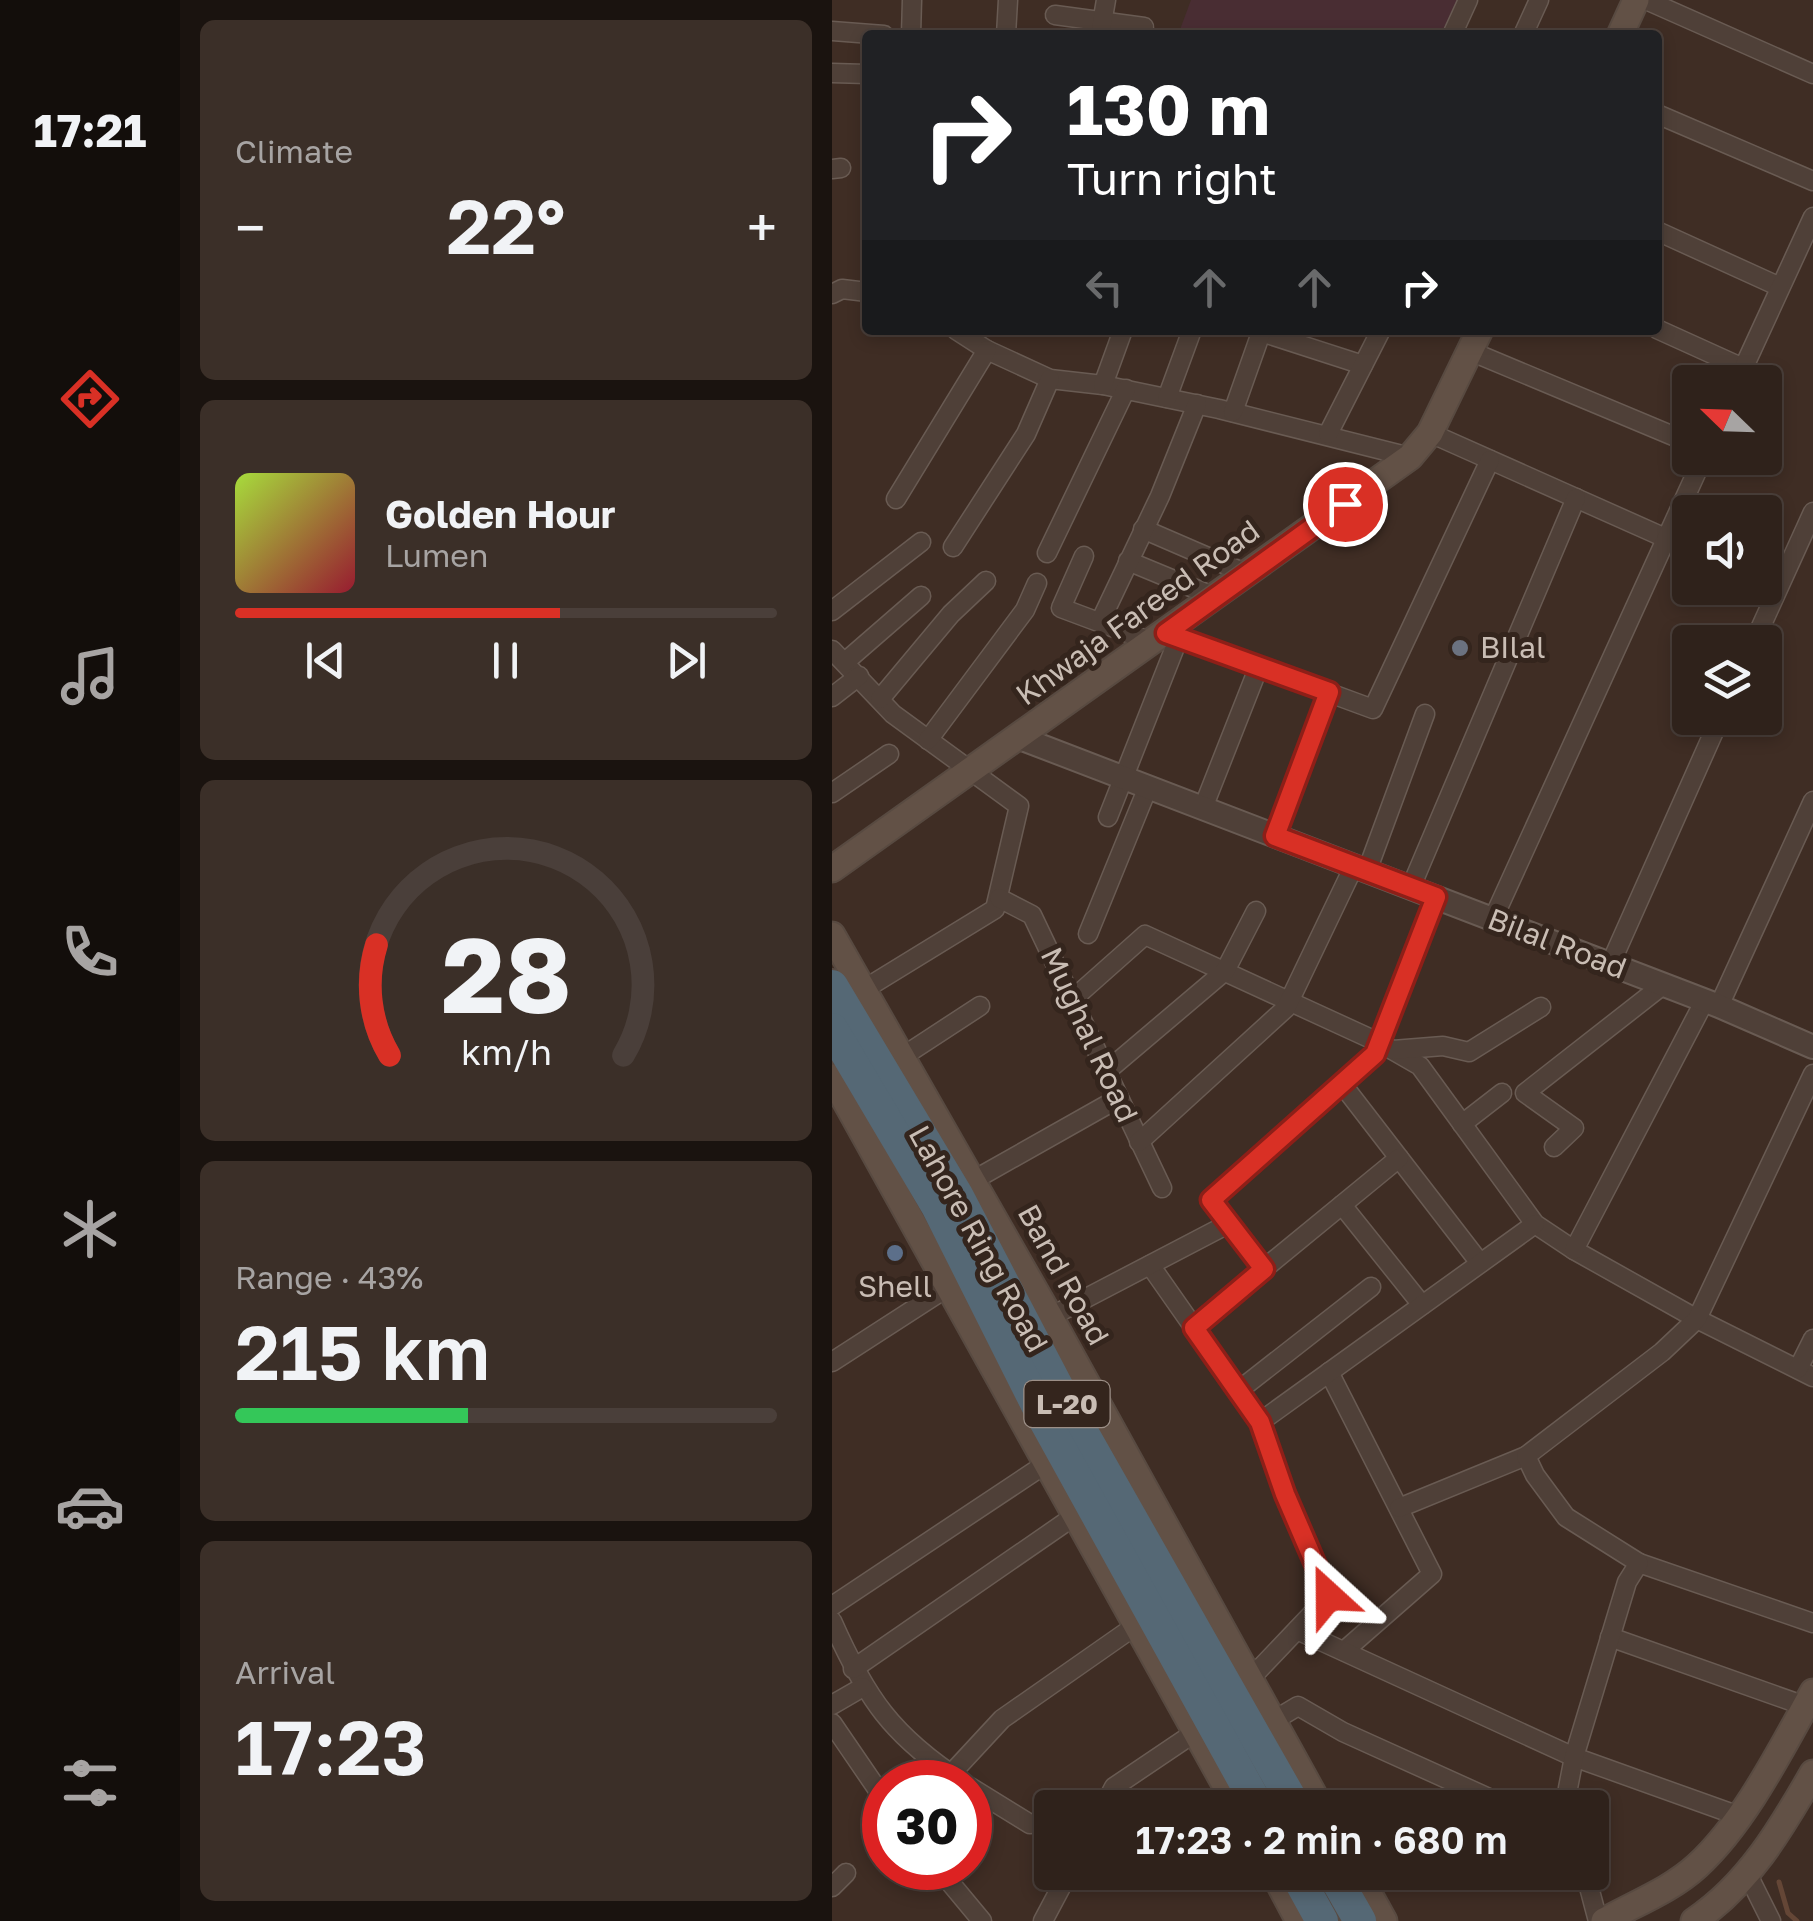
<!DOCTYPE html>
<meta charset="utf-8">
<style>
body{margin:0;font-family:"Golos Text",sans-serif;background:#3b2f28;color:#f1f3f6;height:100vh;display:flex;flex-direction:column;font-size:38px;white-space:nowrap}
*{box-sizing:border-box;margin:0}
p{font-size:32px;color:#a7a4a3}
.icon{flex:none;width:55px;height:55px;fill:none;stroke:currentColor;stroke-width:2;stroke-linecap:round;stroke-linejoin:round}
.map{position:relative;flex:1;overflow:hidden}
.drawer{display:flex;flex-direction:column;gap:20px;padding:20px;background:#1a130f;width:652px}
.drawer>*{flex:none}
.hud{position:absolute;left:30px;top:30px;width:800px;height:305px;border-radius:10px;box-shadow:0 5px 15px #0003,0 0 0 2px #4a3f3a;background:#202124;color:#fff;overflow:hidden}
.needle{width:65px;rotate:293deg}
.tools{position:absolute;left:840px;top:365px;display:grid;gap:20px}
.tools a{display:grid;place-items:center;width:110px;height:110px;border-radius:10px;background:#2f221b;box-shadow:0 5px 15px #0003,0 0 0 2px #4a3f3a;font-size:50px}
.speed{position:absolute;left:30px;top:1760px;display:flex;gap:20px;font-size:50px;font-weight:700;text-align:center}
.speed>*{display:grid;place-content:center;width:130px;height:130px;border-radius:50%;background:#2f221b;box-shadow:0 5px 15px #0003,0 0 0 2px #4a3f3a;line-height:1}
.speed .limit{border:15px solid #d22;background:#fff;color:#111}
.pin{position:absolute;display:grid;place-items:center;width:85px;height:85px;color:#fff;margin:-42px;border:5px solid #fff;border-radius:50%;box-shadow:0 2px 10px #0007}
.me{position:absolute;width:110px;margin:-55px;rotate:336deg;stroke-linejoin:round;filter:drop-shadow(0 0 8px #0008)}
.turn{display:flex;align-items:center;gap:35px;height:210px;padding:0 40px;font-size:45px}
.turn .icon{width:130px;height:130px;stroke-width:2.5}
.turn b{display:block;font-size:70px;line-height:85px}
.lanes{display:flex;align-items:center;height:95px;padding:0 40px;background:#0003;justify-content:center;gap:50px;direction:ltr}
.lanes .off{opacity:.35}
.big{font-size:75px;font-weight:600;line-height:1.1}
.drawer .tile{flex:1;display:flex;flex-direction:column;justify-content:center;gap:15px;min-width:0;padding:0 35px;border-radius:15px;background:#3b2f28}
.drawer .dial{align-items:center;gap:0}
.dial svg{height:260px;overflow:visible;fill:none;stroke:#4a3f3a;stroke-width:7;stroke-linecap:round;text-anchor:middle}
.dial text{fill:#f1f3f6;stroke:none}
.song{display:flex;align-items:center;gap:30px}
.cover{width:120px;height:120px;border-radius:15px;background:linear-gradient(135deg,hsl(80 70% 55%),hsl(350 70% 35%))}
.played{height:10px;border-radius:5px;background:linear-gradient(90deg,#d93025 60%,#4a3f3a 60%)}
.keys{display:flex;justify-content:space-around;direction:ltr}
.heat{display:flex;justify-content:space-between;align-items:center;font-size:55px;direction:ltr}
.charge{height:15px;border-radius:8px;background:linear-gradient(90deg,#34c759 43%,#4a3f3a 0)}
.trip{position:absolute;left:202px;top:1790px;width:575px;height:100px;border-radius:10px;background:#2f221b;box-shadow:0 5px 15px #0003,0 0 0 2px #4a3f3a;font-weight:600;line-height:100px;text-align:center}
main{display:flex;flex:1;min-height:0}
.dock{display:flex;flex-direction:column;width:180px;justify-content:space-around;align-items:center;background:#130e0b;color:#a7a4a3}
.dock .icon{width:70px;height:70px}
.dock .on{color:#d93025}
.dock b{font-size:45px;color:#f1f3f6}
.map>svg:first-child{display:block}
.green{fill:#492d33}
.lines{fill:none;stroke-linecap:round;stroke-linejoin:round}
.stream{stroke:#644636;stroke-width:5}
.minor-casing{stroke:#695b53;stroke-width:21}
.tertiary-casing{stroke:#695b53;stroke-width:26}
.secondary-casing{stroke:#584a41;stroke-width:29}
.motorway-casing{stroke:#594b43;stroke-width:36}
.minor{stroke:#4f4038;stroke-width:18}
.tertiary{stroke:#4f4038;stroke-width:22}
.secondary{stroke:#625146;stroke-width:25}
.motorway{stroke:#556875;stroke-width:32}
.route-casing{stroke:#8d1f18;stroke-width:25}
.route{stroke:#d93025;stroke-width:18}
.worship-dot{fill:#6b7280;stroke:#34251d;stroke-width:4}
.service-dot{fill:#5c6f8a;stroke:#34251d;stroke-width:4}
.labels{text-anchor:middle;stroke-width:10;stroke-linejoin:round;paint-order:stroke}
.shield{fill:#34251d;stroke:#9c8f87;stroke-width:2.5}
.shield-label{font-size:28px;font-weight:bold;fill:#c9bdb4}
.street-label{font-size:30px;fill:#c9bdb4;stroke:#34251d}
.poi-label{font-size:30px;fill:#c9bdb4;stroke:#34251d;text-anchor:start}
</style>
<main>
<nav class="dock">
<b>17:21</b>
<svg class="icon on" aria-label="directions" viewBox="0 0 24 24"><path d="M12 3l9 9-9 9-9-9zM9 14v-3h6M13 9l2 2-2 2"/></svg>
<svg class="icon" aria-label="music" viewBox="0 0 24 24"><path d="M9 18V5l10-2v13"/><circle cx="6" cy="18" r="3"/><circle cx="16" cy="16" r="3"/></svg>
<svg class="icon" aria-label="phone" viewBox="0 0 24 24"><path d="M5 4h4l2 5-3 2q2 4 5 5l2-3 5 2v4C11 20 4 13 5 4z"/></svg>
<svg class="icon" aria-label="climate" viewBox="0 0 24 24"><path d="M12 3v18M4 7l16 10M4 17L20 7"/></svg>
<svg class="icon" aria-label="car" viewBox="0 0 24 24"><path d="M5 17H2v-5l4-1 3-4h7l3 4 3 1v5h-3M9 17h6M6 11h13"/><circle cx="7" cy="17" r="2"/><circle cx="17" cy="17" r="2"/></svg>
<svg class="icon" aria-label="filters" viewBox="0 0 24 24"><path d="M4 7h16M4 17h16"/><circle cx="9" cy="7" r="2"/><circle cx="15" cy="17" r="2"/></svg>
</nav>
<section class="drawer">
<div class="tile"><p>Climate</p>
<div class="heat"><a>−</a><b class="big">22°</b><a>+</a></div>
</div>
<div class="tile">
<div class="song"><i class="cover"></i><div><b>Golden Hour</b><p>Lumen</p></div></div>
<div class="played"></div>
<div class="keys"><svg class="icon" aria-label="previous" viewBox="0 0 24 24"><path d="M18 5L8 12l10 7zM5 5v14"/></svg><svg class="icon" aria-label="pause" viewBox="0 0 24 24"><path d="M8 5v14M16 5v14"/></svg><svg class="icon" aria-label="next" viewBox="0 0 24 24"><path d="M6 5l10 7-10 7zM19 5v14"/></svg></div>
</div>
<div class="tile dial"><svg viewBox="0 0 100 80">
<path d="M14 69A42 42 0 1 1 86 69"/>
<path d="M14 69A42 42 0 0 1 10 35" stroke="#d93025"/>
<text x="50" y="56" font-size="32" font-weight="700">28</text>
<text x="50" y="72" font-size="11">km/h</text>
</svg></div>
<div class="tile"><p>Range · 43%</p><b class="big">215 km</b><div class="charge"></div></div>
<div class="tile"><p>Arrival</p><b class="big">17:23</b></div>
</section>
<div class="map">
<svg width="981" height="1921" viewBox="0 0 981 1921">
<rect width="100%" height="100%" fill="#3f2d24"/>
<!-- green -->
<polygon class="green" points="359,0 626,0 610,35 346,35"/>
<g class="lines">
<!-- stream -->
<polyline class="stream" points="947,1882 956,1913 965,1921"/>
<!-- minor casing -->
<g class="minor-casing">
<g id="minor">
<polyline points="814,0 981,74"/>
<polyline points="223,15 312,27"/>
<polyline points="0,31 52,35"/>
<polyline points="79,35 80,0"/>
<polyline points="174,35 176,0"/>
<polyline points="268,35 274,0"/>
<polyline points="620,35 636,0"/>
<polyline points="691,35 707,0"/>
<polyline points="0,73 35,74"/>
<polyline points="825,114 981,181"/>
<polyline points="0,169 9,168"/>
<polyline points="825,231 948,287"/>
<polyline points="0,294 10,289 35,292"/>
<polyline points="825,329 911,368"/>
<polyline points="124,330 155,350 218,379 271,385 387,409 578,457"/>
<polyline points="429,332 531,365"/>
<polyline points="638,351 858,443"/>
<polyline points="905,382 981,217"/>
<polyline points="271,385 291,330"/>
<polyline points="335,398 360,330"/>
<polyline points="401,412 430,330"/>
<polyline points="598,433 858,549"/>
<polyline points="496,434 549,330"/>
<polyline points="64,499 155,350"/>
<polyline points="311,529 415,574"/>
<polyline points="121,547 194,434 218,379"/>
<polyline points="215,553 294,389"/>
<polyline points="252,556 229,608 320,642"/>
<polyline points="296,561 383,597"/>
<polyline points="0,611 89,542"/>
<polyline points="268,622 328,496 365,404"/>
<polyline points="334,633 541,709 658,460"/>
<polyline points="922,642 981,512"/>
<polyline points="0,650 61,714 187,806 163,909 31,990"/>
<polyline points="13,662 89,596"/>
<polyline points="0,697 27,676"/>
<polyline points="48,699 119,614 154,581"/>
<polyline points="96,740 193,610 205,583"/>
<polyline points="0,793 57,754"/>
<polyline points="371,808 427,666"/>
<polyline points="276,817 347,637"/>
<polyline points="443,835 497,692"/>
<polyline points="535,871 593,714"/>
<polyline points="579,887 744,498"/>
<polyline points="167,898 200,915 330,1188"/>
<polyline points="661,919 871,458"/>
<polyline points="256,934 316,787"/>
<polyline points="778,965 888,718"/>
<polyline points="242,998 313,935 548,1043 588,1066 703,1224 742,1250 865,1319 981,1377"/>
<polyline points="887,1006 981,801"/>
<polyline points="561,1050 611,1046 637,1052 709,1007"/>
<polyline points="70,1057 148,1006"/>
<polyline points="275,1071 393,971 424,911"/>
<polyline points="510,1084 648,1263"/>
<polyline points="630,1124 670,1093"/>
<polyline points="307,1142 454,1008 522,866"/>
<polyline points="722,1147 742,1128 693,1093 831,985"/>
<polyline points="140,1181 287,1098"/>
<polyline points="510,1205 590,1305"/>
<polyline points="742,1250 872,1002"/>
<polyline points="318,1265 428,1422 453,1495 497,1596 418,1679"/>
<polyline points="432,1269 379,1200 543,1054 604,897"/>
<polyline points="218,1317 398,1223"/>
<polyline points="361,1327 567,1158"/>
<polyline points="0,1362 116,1287"/>
<polyline points="966,1369 981,1339"/>
<polyline points="497,1372 600,1574 512,1651"/>
<polyline points="406,1391 539,1287"/>
<polyline points="428,1422 703,1224"/>
<polyline points="567,1508 694,1456"/>
<polyline points="807,1563 981,1623"/>
<polyline points="0,1606 215,1463"/>
<path d="M0 1621C34 1698 60 1736 131 1782"/>
<polyline points="465,1630 742,1757 907,1816"/>
<polyline points="778,1637 973,1706"/>
<polyline points="21,1669 244,1515"/>
<polyline points="0,1705 31,1687"/>
<polyline points="441,1721 466,1706 511,1732 679,1808"/>
<polyline points="0,1723 52,1799"/>
<polyline points="119,1774 170,1719 306,1624"/>
<polyline points="138,1787 198,1824"/>
<polyline points="271,1808 282,1787 365,1731"/>
<polyline points="739,1808 736,1788 742,1757 795,1582 807,1563 734,1517 703,1475 694,1456 830,1352 865,1319 981,1074"/>
<polyline points="106,1868 150,1921"/>
<polyline points="753,1872 766,1921"/>
<polyline points="916,1875 939,1921"/>
<polyline points="0,1887 14,1873"/>
<polyline points="211,1921 237,1872"/>
</g>
</g>
<!-- tertiary casing -->
<g class="tertiary-casing">
<polyline id="tertiary" points="188,738 887,1006 981,1047"/>
</g>
<!-- secondary casing -->
<g class="secondary-casing">
<g id="secondary">
<polyline points="788,35 804,0"/>
<polyline points="0,869 578,457 598,433 648,330"/>
<polyline points="0,935 218,1317 489,1808"/>
<polyline points="0,1077 406,1808"/>
<polyline points="441,1872 467,1921"/>
<polyline points="525,1872 552,1921"/>
<path d="M772 1921C802 1904 839 1890 865 1866 913 1822 949 1749 981 1692"/>
<path d="M862 1921C916 1885 949 1829 981 1773"/>
</g>
</g>
<!-- motorway casing -->
<g class="motorway-casing">
<g id="motorway">
<polyline points="0,986 125,1195 236,1407 464,1808"/>
<polyline points="0,1029 105,1206 212,1419 427,1808"/>
<polyline points="463,1872 490,1921"/>
<polyline points="500,1872 528,1921"/>
</g>
</g>
<!-- minor -->
<use href="#minor" class="minor"/>
<!-- tertiary -->
<use href="#tertiary" class="tertiary"/>
<!-- secondary -->
<use href="#secondary" class="secondary"/>
<!-- motorway -->
<use href="#motorway" class="motorway"/>
</g>
<g class="lines">
<!-- route casing -->
<g class="route-casing">
<polyline id="route" points="497,1596 453,1494 428,1422 362,1328 432,1269 379,1200 543,1054 604,897 443,836 497,692 334,633 513,504"/>
</g>
<!-- route -->
<use href="#route" class="route"/>
</g>
<!-- markers -->
<circle class="worship-dot" cx="628" cy="648" r="10"/>
<circle class="service-dot" cx="63" cy="1253" r="10"/>
<g class="labels">
<!-- shield labels -->
<rect class="shield" x="192.5" y="1381" width="85" height="46" rx="8"/>
<g class="shield-label">
<text x="235" y="1414">L-20</text>
</g>
<!-- street labels -->
<g class="street-label">
<text transform="translate(306 613) rotate(-36)" y="10">Khwaja Fareed Road</text>
<text transform="translate(725 944) rotate(21)" y="10">Bilal Road</text>
<text transform="translate(257 1035) rotate(65)" y="10">Mughal Road</text>
<text transform="translate(146 1239) rotate(61)" y="10">Lahore Ring Road</text>
<text transform="translate(231 1275) rotate(61)" y="10">Band Road</text>
</g>
<!-- poi labels -->
<g class="poi-label">
<text x="648" y="658">BIlal</text>
<text x="63" y="1297" text-anchor="middle">Shell</text>
</g>
</g>
</svg>
<div class="tools">
<a><svg class="needle" viewBox="-14 -14 28 28"><path d="M0-13l5 13h-10z" fill="#e53935"/><path d="M0 13l5-13h-10z" fill="#a7a4a3"/></svg></a>
<a><svg class="icon" aria-label="sound" viewBox="0 0 24 24"><path d="M4 9h4l5-4v14l-5-4H4zM17 9q2 3 0 6"/></svg></a>
<a><svg class="icon" aria-label="layers" viewBox="0 0 24 24"><path d="M12 4l9 5-9 5-9-5zM3 14l9 5 9-5"/></svg></a>
</div>
<div class="speed"><div class="limit">30</div></div>
<div class="pin" style="left:513px;top:504px;background:#d93025"><svg class="icon" aria-label="arrive" viewBox="0 0 24 24"><path d="M6 21V4h12l-3 4 3 4H6"/></svg></div>
<svg class="me" style="left:497px;top:1596px" viewBox="-20 -20 40 40"><path d="M0-17L14 15 0 8-14 15z" fill="#d93025" stroke="#fff" stroke-width="4"/></svg>
<div class="trip">17:23 · 2 min · 680 m</div>
<div class="hud">
<div class="turn"><svg class="icon" aria-label="right" viewBox="0 0 24 24"><path d="M7 20v-9h11M14 6l5 5-5 5"/></svg><div><b>130 m</b>Turn right</div></div>
<div class="lanes"><svg class="icon off" aria-label="left" viewBox="0 0 24 24"><path d="M17 20v-9H6M10 6l-5 5 5 5"/></svg><svg class="icon off" aria-label="ahead" viewBox="0 0 24 24"><path d="M12 20V5M6 11l6-6 6 6"/></svg><svg class="icon off" aria-label="ahead" viewBox="0 0 24 24"><path d="M12 20V5M6 11l6-6 6 6"/></svg><svg class="icon" aria-label="right" viewBox="0 0 24 24"><path d="M7 20v-9h11M14 6l5 5-5 5"/></svg></div>
</div>
</div>
</main>
